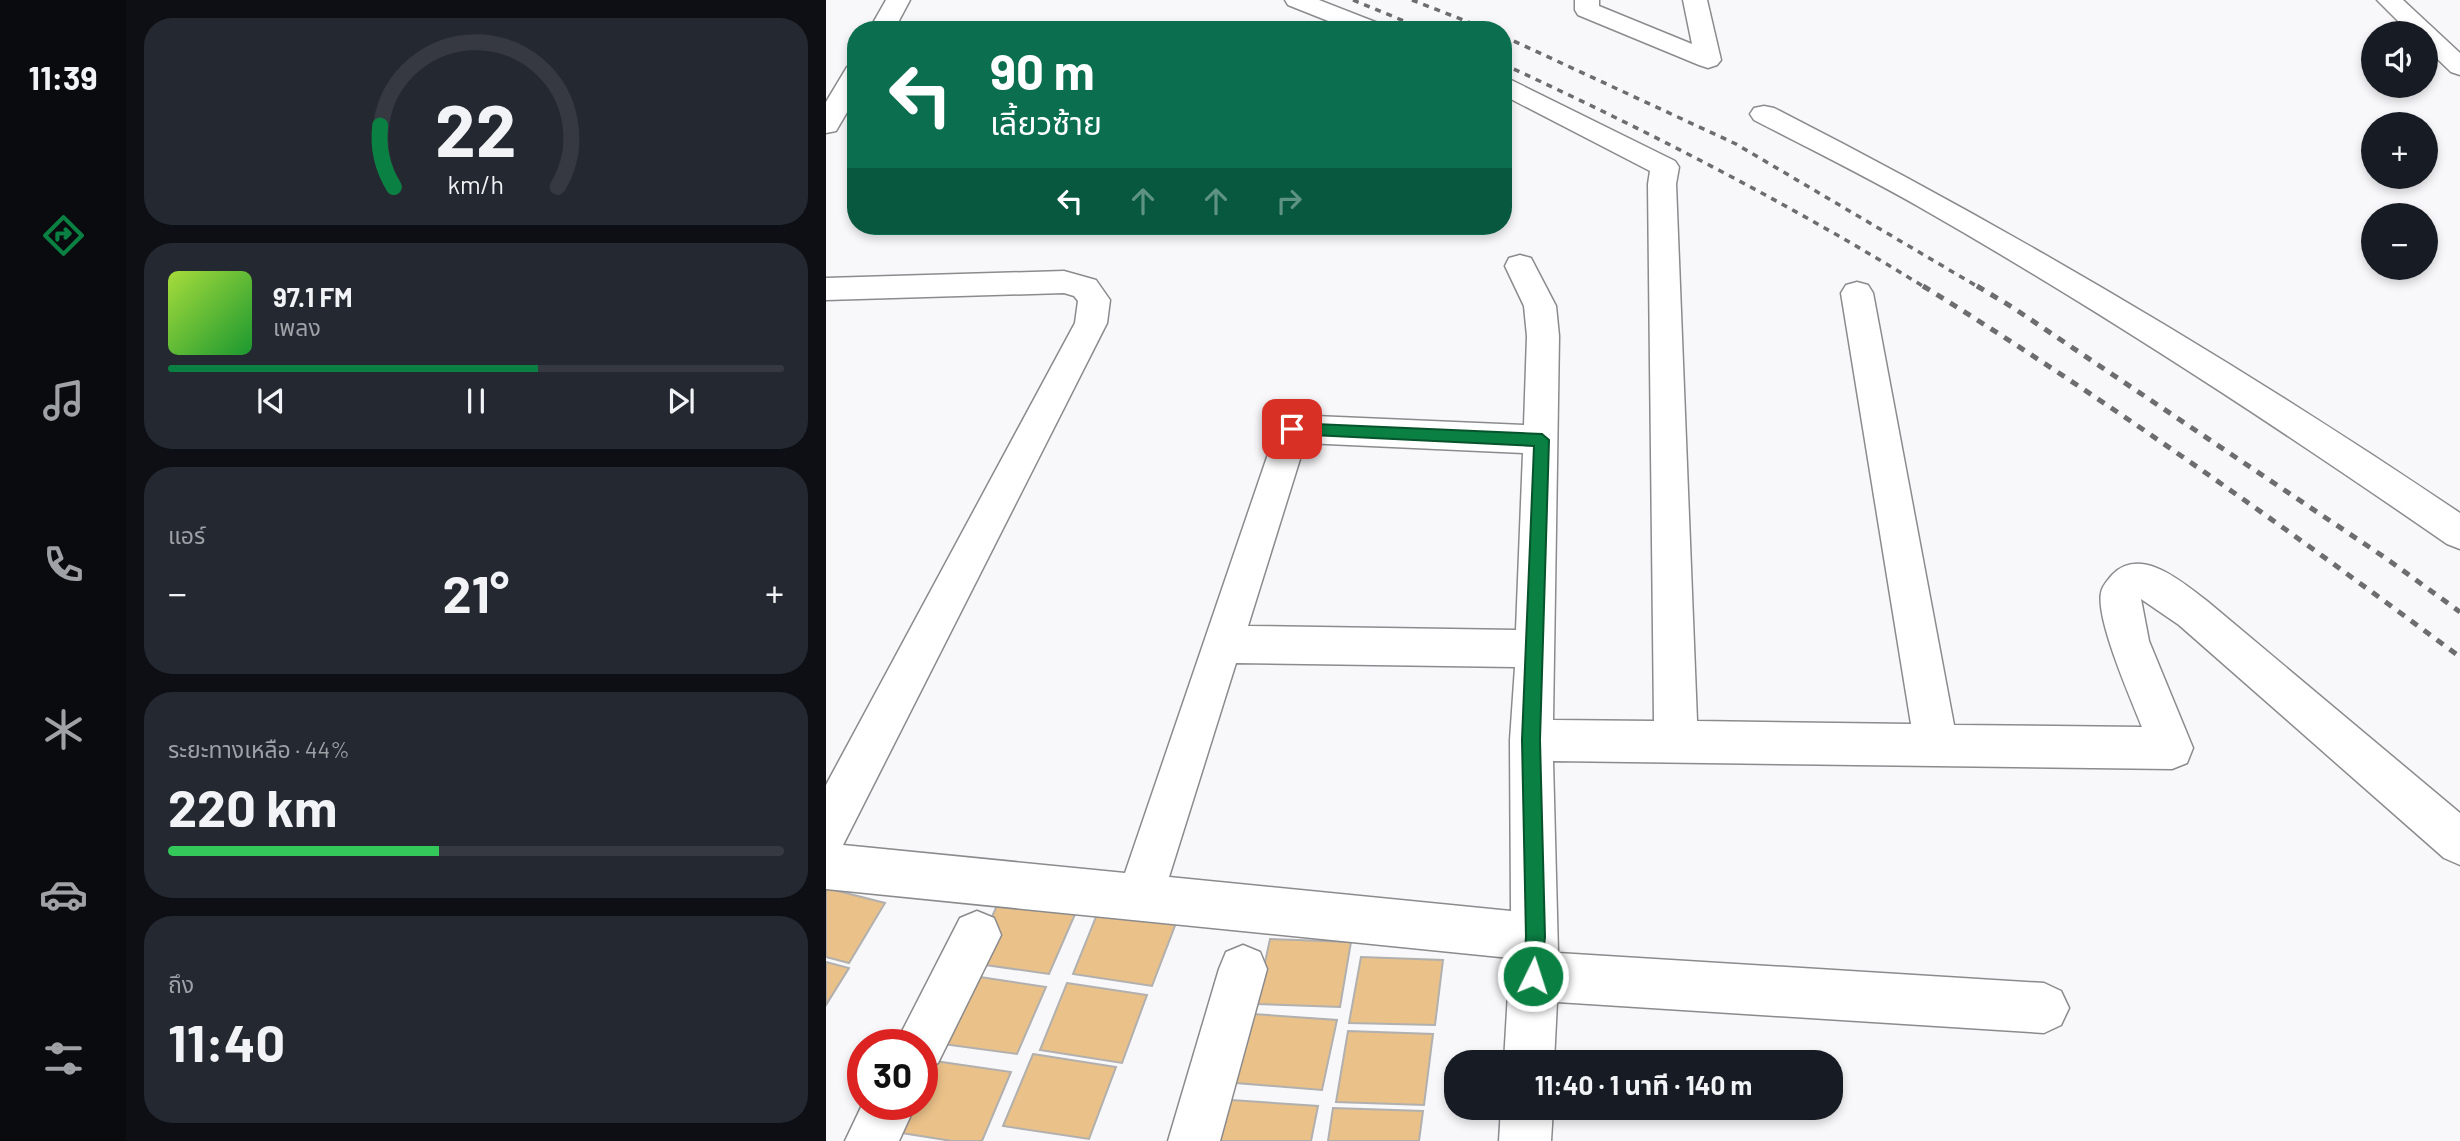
<!DOCTYPE html>
<html lang="th">
<meta charset="utf-8">
<style>
body{margin:0;font-family:Barlow,"Noto Sans Thai",sans-serif;background:#242831;color:#f1f3f6;height:100vh;display:flex;flex-direction:column;font-size:26px;white-space:nowrap}
*{box-sizing:border-box;margin:0}
p{font-size:23px;color:#9ea1a6}
.icon{flex:none;width:38px;height:38px;fill:none;stroke:currentColor;stroke-width:2;stroke-linecap:round;stroke-linejoin:round}
.map{position:relative;flex:1;overflow:hidden}
.panel{display:flex;flex-direction:column;gap:18px;padding:18px;background:#0d0f14;width:700px}
.panel>*{flex:none}
.hud{position:absolute;left:21px;top:21px;width:665px;height:214px;border-radius:28px;box-shadow:0 4px 10px #0003;background:#0b6e4f;color:#fff;overflow:hidden}
.fabs{position:absolute;left:1535px;top:21px;display:grid;gap:14px}
.fabs a{display:grid;place-items:center;width:77px;height:77px;border-radius:50%;background:#171b24;box-shadow:0 4px 10px #0003;font-size:35px}
.speed{position:absolute;left:21px;top:1029px;display:flex;gap:14px;font-size:35px;font-weight:700;text-align:center}
.speed>*{display:grid;place-content:center;width:91px;height:91px;border-radius:50%;background:#171b24;box-shadow:0 4px 10px #0003;line-height:1}
.speed .limit{border:10px solid #d22;background:#fff;color:#111}
.pin{position:absolute;display:grid;place-items:center;width:60px;height:60px;color:#fff;margin:-30px;border-radius:14px;box-shadow:0 4px 10px #0006}
.me{position:absolute;width:77px;margin:-38px;rotate:4deg;stroke-linejoin:round;filter:drop-shadow(0 0 5px #0008)}
.turn{display:flex;align-items:center;gap:24px;height:147px;padding:0 28px;font-size:32px}
.turn .icon{width:91px;height:91px;stroke-width:2.5}
.turn b{display:block;font-size:49px;line-height:60px}
.lanes{display:flex;align-items:center;height:66px;padding:0 28px;background:#0003;justify-content:center;gap:35px;direction:ltr}
.lanes .off{opacity:.35}
.big{font-size:52px;font-weight:700;line-height:1.1}
.panel .card{flex:1;display:flex;flex-direction:column;justify-content:center;gap:10px;min-width:0;padding:0 24px;border-radius:28px;background:#242831}
.panel .dial{align-items:center;gap:0}
.dial svg{height:182px;overflow:visible;fill:none;stroke:#363941;stroke-width:7;stroke-linecap:round;text-anchor:middle}
.dial text{fill:#f1f3f6;stroke:none}
.song{display:flex;align-items:center;gap:21px}
.cover{width:84px;height:84px;border-radius:10px;background:linear-gradient(135deg,hsl(80 70% 55%),hsl(130 70% 35%))}
.played{height:7px;border-radius:4px;background:linear-gradient(90deg,#0b8043 60%,#363941 60%)}
.keys{display:flex;justify-content:space-around;direction:ltr}
.heat{display:flex;justify-content:space-between;align-items:center;font-size:38px;direction:ltr}
.charge{height:10px;border-radius:5px;background:linear-gradient(90deg,#34c759 44%,#363941 0)}
.trip{position:absolute;left:618px;top:1050px;width:399px;height:70px;border-radius:28px;background:#171b24;box-shadow:0 4px 10px #0003;font-weight:700;line-height:70px;text-align:center}
main{display:flex;flex:1;min-height:0}
.tab-bar{display:flex;flex-direction:column;width:126px;justify-content:space-around;align-items:center;background:#090b0e;color:#9ea1a6}
.tab-bar .icon{width:49px;height:49px}
.tab-bar .on{color:#0b8043}
.tab-bar b{font-size:32px;color:#f1f3f6}
.map>svg:first-child{display:block}
.building{fill:#eac189;stroke:#b1b0ae;stroke-width:2}
.lines{fill:none;stroke-linecap:round;stroke-linejoin:round}
.street-casing{stroke:#8b8b8e;stroke-width:3}
.street{fill:#fff;fill-rule:evenodd}
.rail-far1{stroke:#6d6d6f;stroke-width:3.5;stroke-dasharray:6 6;stroke-linecap:butt}
.rail{stroke:#6d6d6f;stroke-width:5;stroke-dasharray:8 8;stroke-linecap:butt}
.route{fill:#0b8043;stroke:#07532c;stroke-width:2}
</style>
<main>
<nav class="tab-bar">
<b>11:39</b>
<svg class="icon on" aria-label="directions" viewBox="0 0 24 24"><path d="M12 3l9 9-9 9-9-9zM9 14v-3h6M13 9l2 2-2 2"/></svg>
<svg class="icon" aria-label="music" viewBox="0 0 24 24"><path d="M9 18V5l10-2v13"/><circle cx="6" cy="18" r="3"/><circle cx="16" cy="16" r="3"/></svg>
<svg class="icon" aria-label="phone" viewBox="0 0 24 24"><path d="M5 4h4l2 5-3 2q2 4 5 5l2-3 5 2v4C11 20 4 13 5 4z"/></svg>
<svg class="icon" aria-label="climate" viewBox="0 0 24 24"><path d="M12 3v18M4 7l16 10M4 17L20 7"/></svg>
<svg class="icon" aria-label="car" viewBox="0 0 24 24"><path d="M5 17H2v-5l4-1 3-4h7l3 4 3 1v5h-3M9 17h6M6 11h13"/><circle cx="7" cy="17" r="2"/><circle cx="17" cy="17" r="2"/></svg>
<svg class="icon" aria-label="filters" viewBox="0 0 24 24"><path d="M4 7h16M4 17h16"/><circle cx="9" cy="7" r="2"/><circle cx="15" cy="17" r="2"/></svg>
</nav>
<section class="panel">
<div class="card dial"><svg viewBox="0 0 100 80">
<path d="M14 69A42 42 0 1 1 86 69"/>
<path d="M14 69A42 42 0 0 1 8 42" stroke="#0b8043"/>
<text x="50" y="56" font-size="32" font-weight="700">22</text>
<text x="50" y="72" font-size="11">km/h</text>
</svg></div>
<div class="card">
<div class="song"><i class="cover"></i><div><b>97.1 FM</b><p>เพลง</p></div></div>
<div class="played"></div>
<div class="keys"><svg class="icon" aria-label="previous" viewBox="0 0 24 24"><path d="M18 5L8 12l10 7zM5 5v14"/></svg><svg class="icon" aria-label="pause" viewBox="0 0 24 24"><path d="M8 5v14M16 5v14"/></svg><svg class="icon" aria-label="next" viewBox="0 0 24 24"><path d="M6 5l10 7-10 7zM19 5v14"/></svg></div>
</div>
<div class="card"><p>แอร์</p>
<div class="heat"><a>−</a><b class="big">21°</b><a>+</a></div>
</div>
<div class="card"><p>ระยะทางเหลือ · 44%</p><b class="big">220 km</b><div class="charge"></div></div>
<div class="card"><p>ถึง</p><b class="big">11:40</b></div>
</section>
<div class="map">
<svg width="1634" height="1141" viewBox="0 0 1634 1141">
<rect width="100%" height="100%" fill="#f8f8fb"/>
<!-- building -->
<g class="building">
<polygon points="0,888 59,903 23,963 0,957"/>
<polygon points="173,901 250,912 223,974 145,963"/>
<polygon points="272,912 350,923 326,986 247,974"/>
<polygon points="444,939 525,942 514,1007 430,1004"/>
<polygon points="535,957 617,960 609,1025 523,1023"/>
<polygon points="0,962 23,968 0,1005"/>
<polygon points="141,975 220,987 191,1054 109,1043"/>
<polygon points="241,983 321,995 296,1063 214,1050"/>
<polygon points="427,1014 511,1020 496,1090 410,1083"/>
<polygon points="522,1031 607,1034 598,1105 510,1102"/>
<polygon points="207,1054 290,1067 263,1139 177,1126"/>
<polygon points="102,1060 185,1072 156,1141 126,1141 69,1132 82,1104 96,1104 96,1073"/>
<polygon points="405,1100 492,1106 485,1141 394,1141"/>
<polygon points="507,1108 597,1111 593,1141 502,1141"/>
</g>
<g class="lines">
<!-- street casing -->
<g class="street-casing">
<g id="street">
<polygon points="60,0 84,0 68,30 43,30"/>
<polygon points="459,0 493,0 557,25 560,30 525,30 462,5"/>
<polygon points="749,0 773,0 773,6 866,44 857,0 881,0 895,60 891,65 882,68 873,65 752,15 749,10"/>
<polygon points="1551,0 1577,0 1634,53 1634,75 1625,72 1600,48 1600,33 1584,33"/>
<polygon points="30,65 30,97 10,131 0,133 0,102 21,67"/>
<path d="M677 76 849 161 853 167 850 184 871 721 1085 724 1015 293 1020 285 1031 282 1042 285 1047 293 1128 725 1316 727C1305 699 1270 620 1275 593 1276 586 1282 580 1286 575 1315 545 1357 583 1381 601L1634 813V865L1618 858 1353 625 1315 599 1323 641 1367 748 1361 763 1346 769 727 761 732 953 1218 983 1235 991 1243 1008 1235 1025 1218 1033 731 1002 728 1062H678L684 958 0 889V785L249 323 252 301 248 296 238 293 0 300V278L238 271 270 280 284 300 281 323 17 845 299 873 454 419 466 415 698 425 701 336 698 306 679 266 683 258 694 255 705 258 730 306 733 336 727 720 828 721 822 184 824 171 677 95ZM479 443 697 453 690 630 422 626ZM410 663 689 667 684 740 685 911 343 877Z"/>
<path d="M938 106 948 108C1185 229 1413 364 1634 513V549L1621 544C1452 427 1280 314 1102 212 1045 179 986 150 928 120L924 114 928 108Z"/>
<polygon points="151,911 168,918 175,935 112,1063 96,1069 96,1045 69,1045 134,918"/>
<polygon points="417,945 434,952 441,969 394,1141 342,1141 393,969 400,952"/>
<polygon points="37,1103 37,1104 90,1104 73,1141 19,1141"/>
<polygon points="675,1108 727,1108 725,1141 673,1141"/>
</g>
</g>
<!-- street -->
<use href="#street" class="street"/>
<!-- rail-far1 -->
<g class="rail-far1">
<polyline points="527,0 600,30"/>
<polyline points="586,0 663,30"/>
<polyline points="677,36 910,144 1154,288"/>
<path d="M677 64C822 131 964 204 1100 288"/>
</g>
<!-- rail -->
<g class="rail">
<path d="M1097 286C1283 401 1459 527 1634 657"/>
<polyline points="1151,286 1186,307 1561,559 1634,612"/>
</g>
</g>
<!-- route -->
<polygon class="route" points="466,423 716,434 723,440 714,740 719,937 714,983 707,986 700,983 697,976 700,937 696,740 708,446 466,434 458,429"/>
</svg>
<div class="fabs">
<a><svg class="icon" aria-label="sound" viewBox="0 0 24 24"><path d="M4 9h4l5-4v14l-5-4H4zM17 9q2 3 0 6"/></svg></a>
<a>+</a>
<a>−</a>
</div>
<div class="speed"><div class="limit">30</div></div>
<div class="pin" style="left:466px;top:429px;background:#d93025"><svg class="icon" aria-label="arrive" viewBox="0 0 24 24"><path d="M6 21V4h12l-3 4 3 4H6"/></svg></div>
<svg class="me" style="left:707px;top:976px" viewBox="-20 -20 40 40"><circle r="17" fill="#0b8043" stroke="#fff" stroke-width="3"/><path d="M0-11L8 9 0 5-8 9z" fill="#fff"/></svg>
<div class="trip">11:40 · 1 นาที · 140 m</div>
<div class="hud">
<div class="turn"><svg class="icon" aria-label="left" viewBox="0 0 24 24"><path d="M17 20v-9H6M10 6l-5 5 5 5"/></svg><div><b>90 m</b>เลี้ยวซ้าย</div></div>
<div class="lanes"><svg class="icon" aria-label="left" viewBox="0 0 24 24"><path d="M17 20v-9H6M10 6l-5 5 5 5"/></svg><svg class="icon off" aria-label="ahead" viewBox="0 0 24 24"><path d="M12 20V5M6 11l6-6 6 6"/></svg><svg class="icon off" aria-label="ahead" viewBox="0 0 24 24"><path d="M12 20V5M6 11l6-6 6 6"/></svg><svg class="icon off" aria-label="right" viewBox="0 0 24 24"><path d="M7 20v-9h11M14 6l5 5-5 5"/></svg></div>
</div>
</div>
</main>
